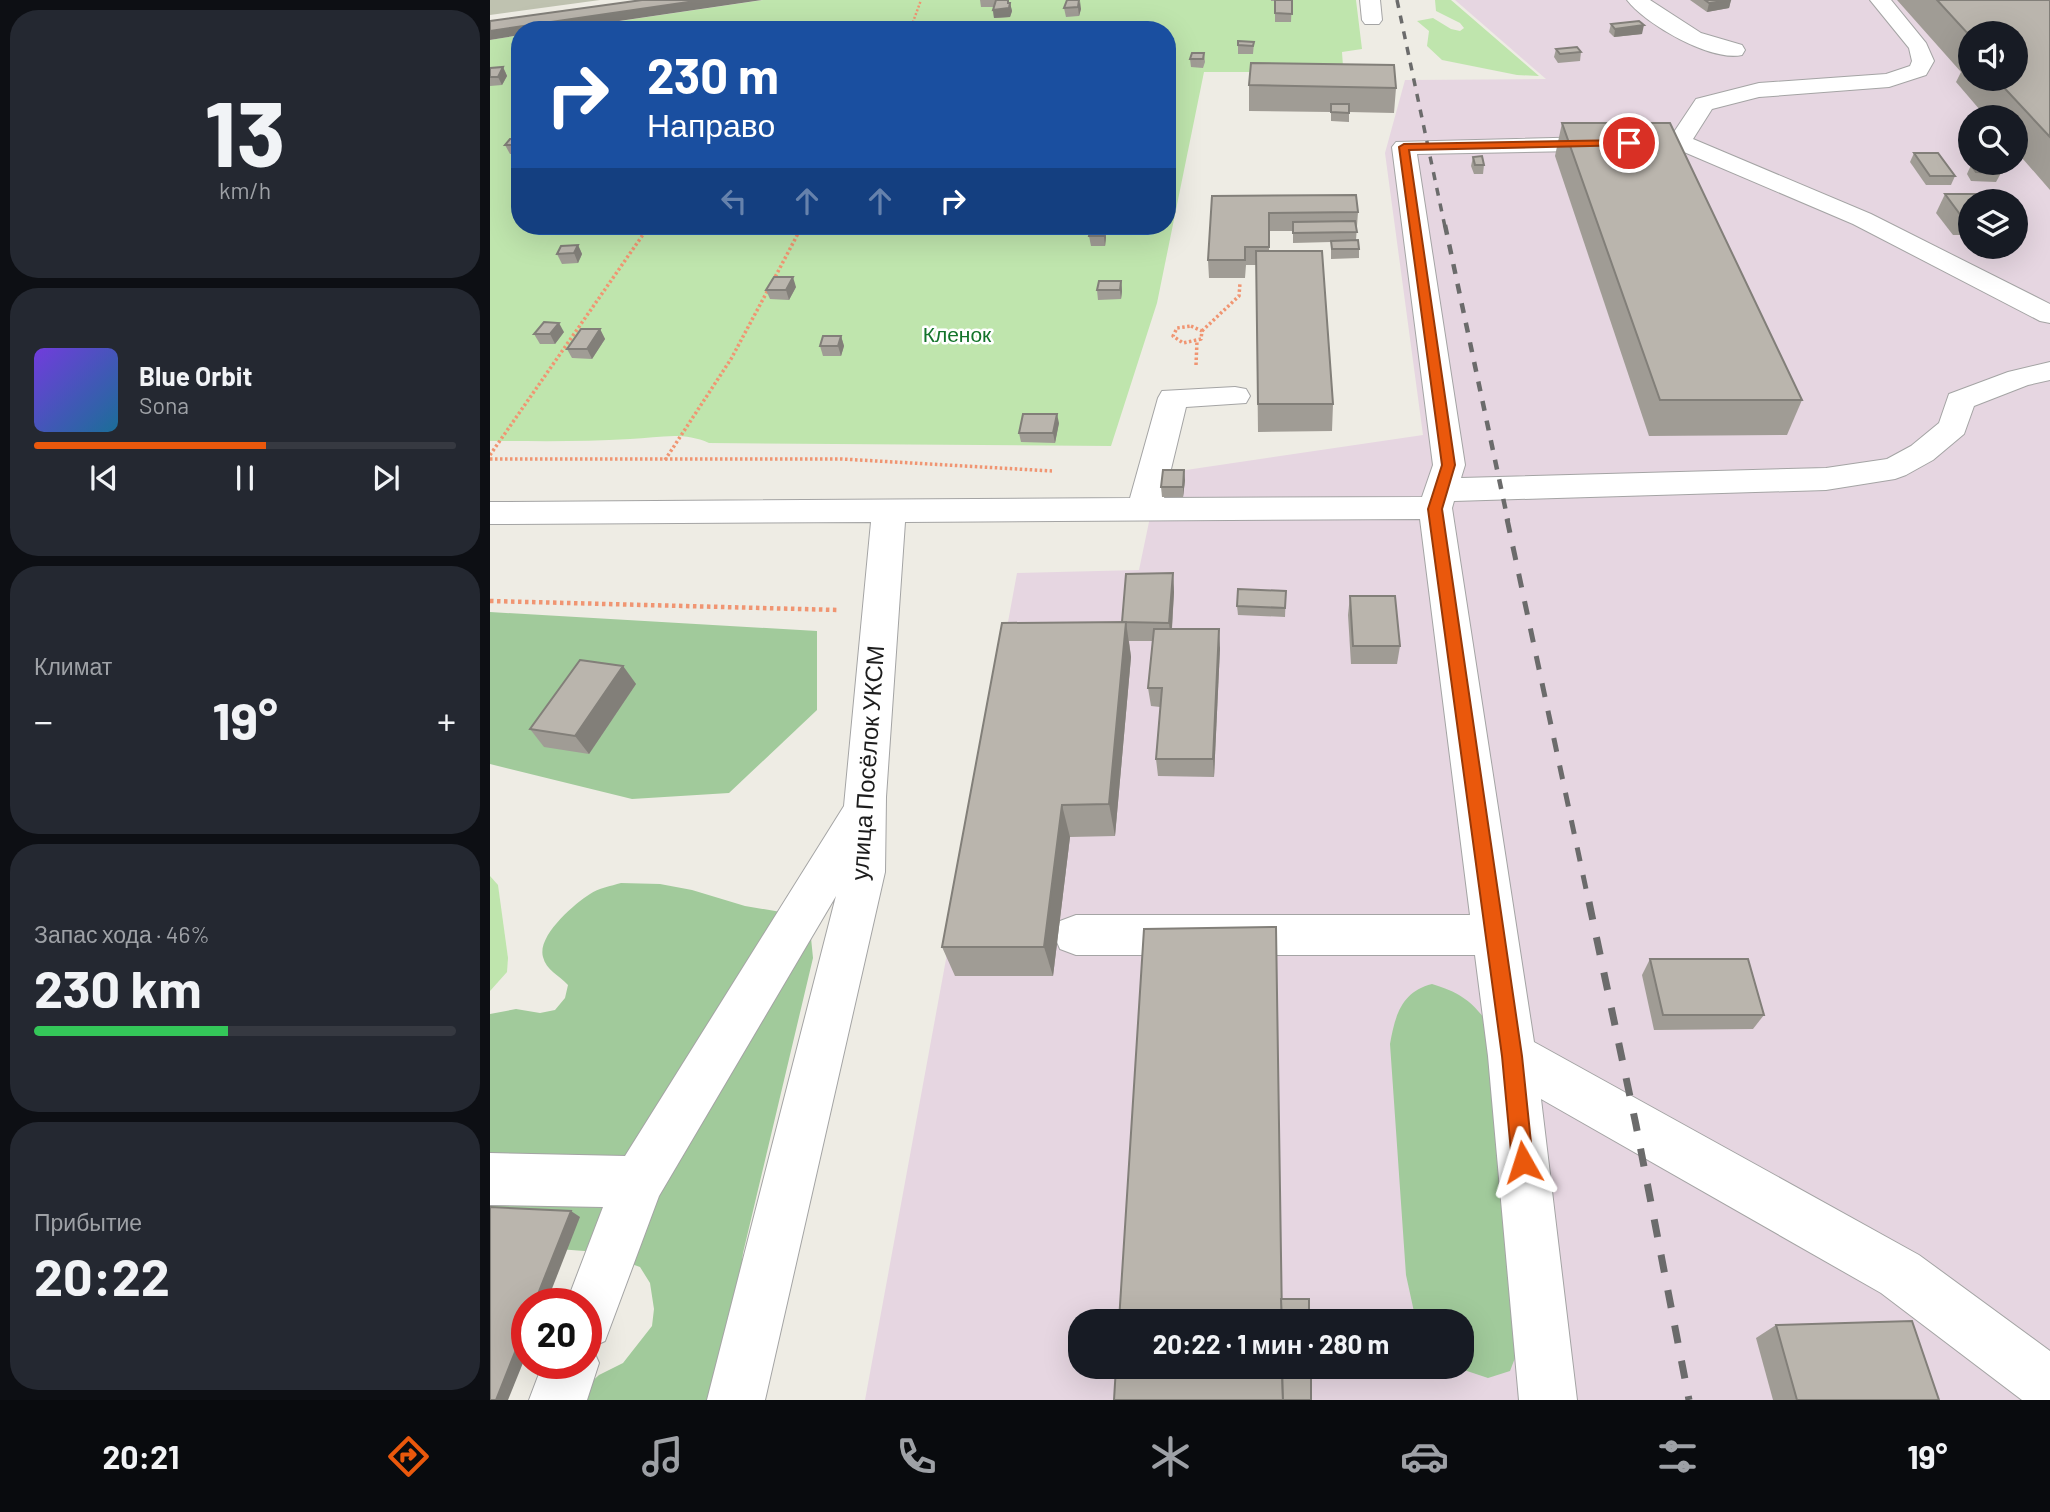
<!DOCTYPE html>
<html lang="ru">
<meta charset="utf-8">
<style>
body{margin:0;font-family:Barlow,sans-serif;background:#242831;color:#f1f3f6;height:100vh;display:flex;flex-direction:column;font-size:26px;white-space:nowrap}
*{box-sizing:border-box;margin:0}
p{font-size:23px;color:#9ea1a6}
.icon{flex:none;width:38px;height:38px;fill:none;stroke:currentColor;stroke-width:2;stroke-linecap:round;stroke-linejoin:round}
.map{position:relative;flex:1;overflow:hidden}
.drawer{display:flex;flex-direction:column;gap:10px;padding:10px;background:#0d0f14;width:490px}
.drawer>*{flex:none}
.top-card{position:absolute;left:21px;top:21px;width:665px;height:214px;border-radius:28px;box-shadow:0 7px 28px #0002;background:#1a4fa0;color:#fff;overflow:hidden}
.tools{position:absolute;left:1468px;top:21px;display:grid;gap:14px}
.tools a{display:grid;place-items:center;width:70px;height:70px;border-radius:50%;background:#171b24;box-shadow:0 7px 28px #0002;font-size:35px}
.speed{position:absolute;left:21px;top:1288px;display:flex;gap:14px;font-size:35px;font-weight:700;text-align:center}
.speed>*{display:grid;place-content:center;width:91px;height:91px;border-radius:50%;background:#171b24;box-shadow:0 7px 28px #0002;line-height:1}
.speed .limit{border:10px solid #d22;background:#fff;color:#111}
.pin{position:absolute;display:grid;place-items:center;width:60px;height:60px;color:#fff;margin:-30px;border:4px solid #fff;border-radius:50%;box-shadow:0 2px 7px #0007}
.me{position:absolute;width:77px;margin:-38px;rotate:354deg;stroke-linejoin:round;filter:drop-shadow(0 0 5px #0008)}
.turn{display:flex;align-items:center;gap:24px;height:147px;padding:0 21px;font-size:32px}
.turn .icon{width:91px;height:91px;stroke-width:2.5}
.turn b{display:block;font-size:49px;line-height:60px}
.lanes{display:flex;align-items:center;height:66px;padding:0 21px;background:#0003;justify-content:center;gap:35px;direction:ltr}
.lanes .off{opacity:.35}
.big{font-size:52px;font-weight:700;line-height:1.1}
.drawer .card{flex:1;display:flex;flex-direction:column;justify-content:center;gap:10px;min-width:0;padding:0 24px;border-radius:28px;background:#242831}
.drawer .dial{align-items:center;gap:0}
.dial b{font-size:91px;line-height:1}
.song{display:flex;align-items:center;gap:21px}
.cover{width:84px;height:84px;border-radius:10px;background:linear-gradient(135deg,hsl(260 70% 55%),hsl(200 70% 35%))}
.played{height:7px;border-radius:4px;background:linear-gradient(90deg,#ea580c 55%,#363941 55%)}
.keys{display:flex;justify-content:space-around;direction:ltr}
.heat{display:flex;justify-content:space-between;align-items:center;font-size:38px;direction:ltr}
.charge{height:10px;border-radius:5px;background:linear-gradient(90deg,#34c759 46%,#363941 0)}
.trip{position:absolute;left:578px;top:1309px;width:406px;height:70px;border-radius:28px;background:#171b24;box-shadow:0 7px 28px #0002;font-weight:700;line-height:70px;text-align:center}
.menu{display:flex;height:112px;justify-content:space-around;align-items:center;background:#090b0e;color:#9ea1a6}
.menu .icon{width:49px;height:49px}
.menu .active{color:#ea580c}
.menu b{font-size:32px;color:#f1f3f6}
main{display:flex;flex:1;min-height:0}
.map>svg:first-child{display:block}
.industrial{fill:#e6d6e1;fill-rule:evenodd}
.construction{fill:#bfc2b0}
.grass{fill:#bfe5ad}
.forest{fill:#a1ca9b}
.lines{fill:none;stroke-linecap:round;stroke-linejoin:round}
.minor-casing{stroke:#a4a4a4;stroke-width:2}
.path-far2{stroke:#f09572;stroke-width:2.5;stroke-dasharray:2 2;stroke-linecap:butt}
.path-far1{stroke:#f09572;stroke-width:3.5;stroke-dasharray:2.5 2.5;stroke-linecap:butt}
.path{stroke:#f09572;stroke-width:4.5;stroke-dasharray:3.5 3.5;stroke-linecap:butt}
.minor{fill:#fff;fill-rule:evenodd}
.rail-far3{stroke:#6b6b6b;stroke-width:3.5;stroke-dasharray:8 8;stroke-linecap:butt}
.rail-far2{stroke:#6b6b6b;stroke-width:4.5;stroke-dasharray:10 10;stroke-linecap:butt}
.rail-far1{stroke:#6b6b6b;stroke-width:5;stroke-dasharray:14 14;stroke-linecap:butt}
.rail{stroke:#6b6b6b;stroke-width:7;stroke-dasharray:18 18;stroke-linecap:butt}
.wall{fill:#a09c95;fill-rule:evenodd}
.shaded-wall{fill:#827f79}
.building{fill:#bab5ad;stroke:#827f79;stroke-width:2}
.route{fill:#ea580c;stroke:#983908;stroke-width:2}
.labels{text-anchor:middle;stroke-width:5;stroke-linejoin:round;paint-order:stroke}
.far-park-label{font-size:21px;fill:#13742b;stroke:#fff}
.street-label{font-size:24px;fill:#1d1d1d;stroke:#fff}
</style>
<main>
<section class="drawer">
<div class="card dial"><b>13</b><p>km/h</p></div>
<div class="card">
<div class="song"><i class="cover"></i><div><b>Blue Orbit</b><p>Sona</p></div></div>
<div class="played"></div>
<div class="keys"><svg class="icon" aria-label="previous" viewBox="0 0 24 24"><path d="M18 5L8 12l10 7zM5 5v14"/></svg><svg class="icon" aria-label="pause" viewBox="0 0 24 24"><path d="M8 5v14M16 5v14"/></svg><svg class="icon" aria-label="next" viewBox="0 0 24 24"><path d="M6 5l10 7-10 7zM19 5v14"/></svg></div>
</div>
<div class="card"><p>Климат</p>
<div class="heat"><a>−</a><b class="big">19°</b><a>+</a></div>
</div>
<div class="card"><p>Запас хода · 46%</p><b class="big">230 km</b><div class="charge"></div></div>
<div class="card"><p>Прибытие</p><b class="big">20:22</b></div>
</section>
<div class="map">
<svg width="1560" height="1400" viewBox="0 0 1560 1400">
<rect width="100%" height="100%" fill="#eeece4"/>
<!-- industrial -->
<path class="industrial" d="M965 0H1560V1400H375L527 573 649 570 669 474 933 435 895 153 915 80 1056 79ZM1480 33H1526V79H1480ZM1480 117H1526V163H1480ZM1480 201H1526V247H1480ZM590 1321H971V1367H590Z"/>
<!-- construction -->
<polygon class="construction" points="0,0 110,0 0,15"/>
<!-- grass -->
<g class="grass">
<path d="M273 0H866L872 49 852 52 854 81 768 72H714L667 303 621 446 219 443C192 431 169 438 140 439 94 442 47 441 0 441V40L30 35V226H677V30H69Z"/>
<polygon points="945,0 961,0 1049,76 1027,75 952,60 937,46 939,31 927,21 943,18 961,29 970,31 974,28 970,23 946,11"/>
<polygon points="0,876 8,885 18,958 17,972 0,991"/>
</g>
<!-- forest -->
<g class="forest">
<polygon points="0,612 327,631 327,710 239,793 142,799 0,764"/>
<path d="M131 883 170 884 202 890 255 906 291 912 320 928 323 958 253 1253 235 1400H82L109 1375 133 1363 162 1326 164 1309 160 1283 150 1267 108 1252 0 1244V1014L26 1009 50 1013 65 1010 75 998 78 985C69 975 56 970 53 957 47 936 84 904 100 894 108 888 121 886 131 883Z"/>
<path d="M942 984C971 993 982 1001 1000 1026L1030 1345 1020 1371 998 1378 965 1367H971V1321H926L916 1275 900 1044C905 1016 911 992 942 984Z"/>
</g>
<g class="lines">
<!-- minor casing -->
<g class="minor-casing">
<g id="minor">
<polygon points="870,0 890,0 892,20 889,24 875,24 872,20"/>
<path d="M1137 0H1160L1211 33 1252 45 1255 50 1252 55C1221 62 1155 24 1137 0Z"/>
<polygon points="1380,0 1401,0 1436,43 1444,61 1436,75 1399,87 1269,97 1222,109 1203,139 1381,214 1560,304 1560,323 1550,321 1363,224 1187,149 927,154 975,465 971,478 1336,468 1397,459 1421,446 1449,423 1459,394 1518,372 1560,362 1560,380 1538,385 1484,406 1474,434 1443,460 1416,475 1405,479 1336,490 964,501 962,508 1044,1042 1429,1255 1560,1351 1560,1400 1532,1400 1391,1293 1051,1099 1087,1400 1029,1400 998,1056 985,955 586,955 570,949 564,935 570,921 586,915 980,915 930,519 415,522 396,797 395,872 275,1400 217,1400 346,896 169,1196 115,1341 102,1347 109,1363 97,1400 39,1400 53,1363 96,1363 96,1304 76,1304 113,1207 0,1205 0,1153 135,1156 354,806 381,522 0,524 0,502 640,498 668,398 672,391 745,387 756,389 760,396 756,403 696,407 674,498 932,497 943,465 902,147 906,142 1182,135 1206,99 1269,83 1396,74 1420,66 1422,61 1419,48"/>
</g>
</g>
<!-- path-far2 -->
<polyline class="path-far2" points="420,30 431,0"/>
<!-- path-far1 -->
<g class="path-far1">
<polyline points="283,281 312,226"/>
<polygon points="701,326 712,331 711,339 693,343 683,336 687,328"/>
<polyline points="712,331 749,296 750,283"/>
<polyline points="706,365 707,341"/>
<polyline points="0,455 159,226"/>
<polyline points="0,459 352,459 562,471"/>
<polyline points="175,460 241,359 279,288"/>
</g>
<!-- path -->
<polyline class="path" points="0,601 349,610"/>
<!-- minor -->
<use href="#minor" class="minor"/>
<!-- rail-far3 -->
<polyline class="rail-far3" points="907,0 955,227"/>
<!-- rail-far2 -->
<polyline class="rail-far2" points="955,225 1018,521"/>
<!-- rail-far1 -->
<polyline class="rail-far1" points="1017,519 1099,903"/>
<!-- rail -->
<polyline class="rail" points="1099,902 1146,1125 1199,1400"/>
</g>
<!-- wall -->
<g class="wall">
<polygon points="490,0 518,0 519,3 520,3 522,11 520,17 504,18 503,10 504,7 491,7"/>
<polygon points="577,0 591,9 589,16 576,17 574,8"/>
<polygon points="781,0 802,0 801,22 785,22 785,1 781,1"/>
<polygon points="1200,0 1241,0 1239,8 1217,12"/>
<path d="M1407 0H1560V190L1526 151V117H1496L1466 82 1471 72ZM1480 33 1526 79H1480Z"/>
<polygon points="1121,24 1152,34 1124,37 1119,32"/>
<polygon points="748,41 764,42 763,54 748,54"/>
<polygon points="1066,49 1091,52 1090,61 1068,63 1064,57"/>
<polygon points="714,53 715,62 713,68 701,67 700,59"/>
<polygon points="13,67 17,76 12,85 0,86 0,69"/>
<polygon points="759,85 906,88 904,113 859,112 859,122 841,121 841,112 759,111"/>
<polygon points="1072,123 1312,400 1297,435 1159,436 1065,156"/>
<polygon points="30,139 30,154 20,154 15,145"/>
<polygon points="1424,153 1465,176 1461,185 1436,185 1420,162"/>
<polygon points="983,157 994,165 993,174 984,174 981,166"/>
<polygon points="1481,165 1511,173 1506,182 1481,181 1477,174"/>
<polygon points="1455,194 1480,201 1480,235 1463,235 1446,213"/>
<polygon points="722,196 868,212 866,240 869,249 869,258 841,259 841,242 803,243 803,231 779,231 779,251 843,404 842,431 768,432 766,265 756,265 755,278 719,278 718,260"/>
<polygon points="1526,210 1532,217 1526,228"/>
<polygon points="615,227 616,237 615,246 601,246 599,236"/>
<polygon points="88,245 92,254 88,263 72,264 67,254"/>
<polygon points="631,281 632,291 631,299 608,300 607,290"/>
<polygon points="306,287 299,300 280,299 276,290"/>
<polygon points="110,329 115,339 102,359 82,358 77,349"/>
<polygon points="74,332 65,344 50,344 44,334"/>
<polygon points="351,336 354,346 351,356 333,356 330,346"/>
<polygon points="569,423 565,443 531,442 529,433"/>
<polygon points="695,480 693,497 672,497 671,487"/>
<polygon points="683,573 684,592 682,629 730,648 724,777 668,776 666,759 670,707 661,706 658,688 663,641 639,641 641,657 625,836 580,837 563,976 465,976 452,947 632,622"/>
<polygon points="796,591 795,617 748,615 747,606"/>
<polygon points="860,596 910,646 907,664 861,664 858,615"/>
<polygon points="133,666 146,684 99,754 54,747 40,729"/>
<polygon points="1160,959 1274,1015 1263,1029 1164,1030 1152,975"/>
<polygon points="1286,1325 1449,1400 1283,1400 1266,1338"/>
</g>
<!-- shaded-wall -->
<g class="shaded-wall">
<polygon points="212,0 272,0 68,30 30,30 30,35 0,40 0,31"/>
<polygon points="518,0 519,6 520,3 522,11 520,17 504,18 503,10 518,3"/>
<polygon points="1241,0 1239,8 1217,12 1219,3"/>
<polygon points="590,1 591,9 589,16 588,7"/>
<polygon points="1154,25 1152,34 1124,37 1125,29"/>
<polygon points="13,67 17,76 12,85 8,77"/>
<polygon points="615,227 616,237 615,246 614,236"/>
<polygon points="88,245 92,254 88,263 84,253"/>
<polygon points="303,277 306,287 299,300 296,290"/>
<polygon points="631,281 632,291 631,299 630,290"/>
<polygon points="69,323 74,332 65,344 60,334"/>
<polygon points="110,329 115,339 102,359 97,349"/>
<polygon points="351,336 354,346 351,356 348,346"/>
<polygon points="567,414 569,423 565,443 563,433"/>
<polygon points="694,470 695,480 693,497 693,487"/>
<polygon points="683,573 684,592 681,641 679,623"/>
<polygon points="636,622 641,657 625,836 619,804"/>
<polygon points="729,629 730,648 724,777 723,759"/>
<polygon points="133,666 146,684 99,754 85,736"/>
<polygon points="572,805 580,837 563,976 554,947"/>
<polygon points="81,1211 90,1217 56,1304 44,1304"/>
<polygon points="37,1322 37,1353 18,1400 6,1400"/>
</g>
<!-- building -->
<g class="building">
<polygon points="152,0 212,0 0,31 0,21"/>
<polygon points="506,0 518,0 518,3 520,3 519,8 503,10"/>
<polygon points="577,0 589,0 588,7 574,8"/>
<polygon points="785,0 802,0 802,14 785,13"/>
<polygon points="1215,0 1241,0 1219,3"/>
<polygon points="1447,0 1560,0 1560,137 1506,79 1526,79 1526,33 1480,33 1480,36"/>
<polygon points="1149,21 1154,25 1125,29 1121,24"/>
<polygon points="570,24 583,24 582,30 569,30"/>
<polygon points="369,28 409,28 408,30 368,30"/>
<polygon points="748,41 764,42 763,46 748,45"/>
<polygon points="1087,47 1091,52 1070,54 1066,49"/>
<polygon points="702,53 714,53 713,59 700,59"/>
<polygon points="761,63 904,65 906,88 759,85"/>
<polygon points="13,67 8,77 0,77 0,68"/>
<polygon points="841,104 859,104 859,113 841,112"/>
<polygon points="1072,123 1180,123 1312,400 1170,400"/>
<polygon points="20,139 30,139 30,145 15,145"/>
<polygon points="1424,153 1448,153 1465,176 1440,176"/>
<polygon points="992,156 994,165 985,165 983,157"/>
<polygon points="1481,165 1506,166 1511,173 1486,172"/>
<polygon points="1455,194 1513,194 1519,201 1480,201 1480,217 1472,217"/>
<polygon points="866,195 868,212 779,213 779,247 755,247 755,260 718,260 722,196"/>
<polygon points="1526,210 1532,217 1526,217"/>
<polygon points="865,221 867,232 803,233 803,222"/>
<polygon points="601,227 615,227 614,236 599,236"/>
<polygon points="868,240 869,249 842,249 841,241"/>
<polygon points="88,245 84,253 67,254 71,246"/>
<polygon points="766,251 832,251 843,404 768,404"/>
<polygon points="284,277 303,277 296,290 276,290"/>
<polygon points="609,281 631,281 630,290 607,290"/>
<polygon points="54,322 69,323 60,334 44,334"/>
<polygon points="91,329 110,329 97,349 77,349"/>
<polygon points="333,336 351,336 348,346 330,346"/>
<polygon points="533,414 567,414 563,433 529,433"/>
<polygon points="673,470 694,470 693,487 671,487"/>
<polygon points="683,573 679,623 632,622 636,574"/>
<polygon points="748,589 796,591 795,608 747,606"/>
<polygon points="860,596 905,596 910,646 863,646"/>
<polygon points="636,622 619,804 572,805 554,947 452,947 512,623"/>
<polygon points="664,629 729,629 723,759 666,759 672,688 658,688"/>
<polygon points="90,660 133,666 85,736 40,729"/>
<polygon points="786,927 792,1321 629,1321 654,929"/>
<polygon points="1160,959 1258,959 1274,1015 1173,1015"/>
<polygon points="0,1207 81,1211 44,1304 37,1304 37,1322 6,1400 0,1400"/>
<polygon points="791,1299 819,1299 819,1321 792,1321"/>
<polygon points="1422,1321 1449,1400 1307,1400 1286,1325"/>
<polygon points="626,1367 792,1367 793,1400 624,1400"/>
<polygon points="792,1367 821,1367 821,1400 793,1400"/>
</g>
<!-- route -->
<polygon class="route" points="1139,140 1144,143 1143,145 919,150 965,465 952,509 1032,1056 1043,1162 1040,1169 1033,1172 1025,1169 1022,1162 1012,1056 938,509 952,465 909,147 914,144"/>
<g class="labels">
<!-- far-park labels -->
<g class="far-park-label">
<text x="467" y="342">Кленок</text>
</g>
<!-- street labels -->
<g class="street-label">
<text transform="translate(378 763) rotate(-86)" y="8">улица Посёлок УКСМ</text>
</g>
</g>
</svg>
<div class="tools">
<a><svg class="icon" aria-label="sound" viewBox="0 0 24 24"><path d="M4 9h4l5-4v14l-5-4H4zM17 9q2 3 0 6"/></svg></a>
<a><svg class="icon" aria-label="search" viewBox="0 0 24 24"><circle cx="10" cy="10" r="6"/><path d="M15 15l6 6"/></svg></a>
<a><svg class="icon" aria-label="layers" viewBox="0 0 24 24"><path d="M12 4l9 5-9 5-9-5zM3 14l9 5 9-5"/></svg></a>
</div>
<div class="speed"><div class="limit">20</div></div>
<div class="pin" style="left:1139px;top:143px;background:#d93025"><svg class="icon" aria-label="arrive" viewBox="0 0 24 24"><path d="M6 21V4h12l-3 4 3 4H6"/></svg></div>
<svg class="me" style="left:1033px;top:1162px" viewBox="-20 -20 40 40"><path d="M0-17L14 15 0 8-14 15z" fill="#ea580c" stroke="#fff" stroke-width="4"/></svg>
<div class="trip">20:22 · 1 мин · 280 m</div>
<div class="top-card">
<div class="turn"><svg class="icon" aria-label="right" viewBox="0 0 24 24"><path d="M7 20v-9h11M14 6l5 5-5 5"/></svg><div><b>230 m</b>Направо</div></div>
<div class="lanes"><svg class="icon off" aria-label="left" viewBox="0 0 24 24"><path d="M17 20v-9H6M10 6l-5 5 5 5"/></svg><svg class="icon off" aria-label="ahead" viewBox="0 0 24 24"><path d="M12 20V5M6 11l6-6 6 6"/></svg><svg class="icon off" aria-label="ahead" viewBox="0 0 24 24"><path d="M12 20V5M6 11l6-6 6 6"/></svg><svg class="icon" aria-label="right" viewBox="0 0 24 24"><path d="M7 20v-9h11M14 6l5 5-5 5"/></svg></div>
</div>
</div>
</main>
<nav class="menu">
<b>20:21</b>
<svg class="icon active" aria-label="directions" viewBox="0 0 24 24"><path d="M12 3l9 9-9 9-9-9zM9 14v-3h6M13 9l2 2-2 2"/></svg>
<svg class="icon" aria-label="music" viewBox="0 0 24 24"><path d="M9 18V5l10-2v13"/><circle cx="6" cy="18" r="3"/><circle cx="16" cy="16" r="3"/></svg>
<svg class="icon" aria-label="phone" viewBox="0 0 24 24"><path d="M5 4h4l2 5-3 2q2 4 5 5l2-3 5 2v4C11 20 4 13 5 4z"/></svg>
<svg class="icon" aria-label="climate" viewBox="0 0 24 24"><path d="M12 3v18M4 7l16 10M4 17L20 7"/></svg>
<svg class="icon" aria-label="car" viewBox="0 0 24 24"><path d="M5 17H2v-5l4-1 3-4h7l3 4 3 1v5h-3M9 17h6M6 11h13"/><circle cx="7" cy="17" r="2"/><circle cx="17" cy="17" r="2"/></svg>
<svg class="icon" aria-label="filters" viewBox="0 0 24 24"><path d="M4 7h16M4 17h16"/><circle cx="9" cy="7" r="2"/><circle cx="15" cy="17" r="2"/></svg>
<b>19°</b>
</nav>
